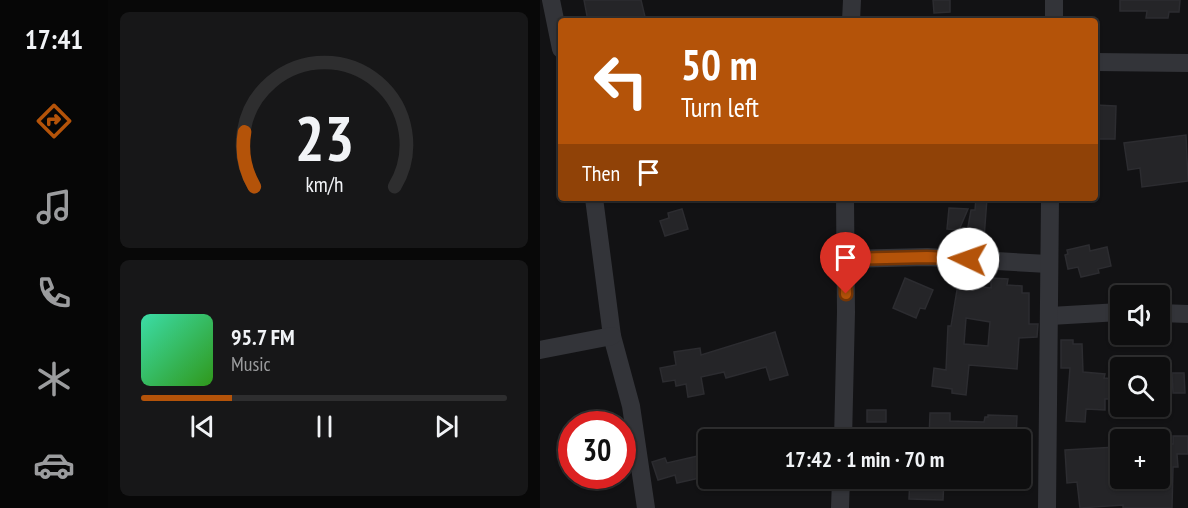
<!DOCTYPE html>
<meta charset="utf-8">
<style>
body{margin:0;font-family:"PT Sans Narrow",sans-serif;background:#171718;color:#f1f3f6;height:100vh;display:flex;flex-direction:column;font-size:22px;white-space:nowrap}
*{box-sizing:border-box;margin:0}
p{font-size:20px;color:#9b9c9e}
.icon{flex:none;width:33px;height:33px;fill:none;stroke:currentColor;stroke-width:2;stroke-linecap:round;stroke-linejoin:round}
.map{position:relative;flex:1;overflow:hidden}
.drawer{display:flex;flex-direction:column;gap:12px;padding:12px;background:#080808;width:432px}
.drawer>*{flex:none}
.guide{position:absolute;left:18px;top:18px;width:540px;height:183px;border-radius:6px;box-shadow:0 2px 4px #0004,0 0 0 2px #2e2e2f;background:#b45309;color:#fff;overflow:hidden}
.controls{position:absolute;left:570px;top:285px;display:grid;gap:12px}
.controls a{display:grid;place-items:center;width:60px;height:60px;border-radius:6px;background:#0e0e0f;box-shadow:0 2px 4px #0004,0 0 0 2px #2e2e2f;font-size:30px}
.speed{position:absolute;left:18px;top:411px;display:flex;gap:12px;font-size:30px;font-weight:700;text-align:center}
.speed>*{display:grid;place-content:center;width:78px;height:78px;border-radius:50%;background:#0e0e0f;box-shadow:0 2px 4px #0004,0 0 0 2px #2e2e2f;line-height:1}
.speed .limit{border:9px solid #d22;background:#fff;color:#111}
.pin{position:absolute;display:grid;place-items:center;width:51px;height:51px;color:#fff;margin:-62px -26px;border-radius:50% 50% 50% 0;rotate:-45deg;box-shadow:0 0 6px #0007}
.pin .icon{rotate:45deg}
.me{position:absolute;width:66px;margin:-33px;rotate:273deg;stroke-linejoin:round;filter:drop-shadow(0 0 4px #0008)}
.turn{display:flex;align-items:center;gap:21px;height:126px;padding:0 24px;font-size:27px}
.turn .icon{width:78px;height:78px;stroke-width:2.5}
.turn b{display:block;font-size:42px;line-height:51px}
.then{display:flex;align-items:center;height:57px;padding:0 24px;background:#0003;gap:12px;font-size:22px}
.drawer .card{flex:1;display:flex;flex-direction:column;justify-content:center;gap:9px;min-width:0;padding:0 21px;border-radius:9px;background:#171718}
.drawer .dial{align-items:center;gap:0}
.dial svg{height:156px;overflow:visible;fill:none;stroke:#2e2e2f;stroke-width:7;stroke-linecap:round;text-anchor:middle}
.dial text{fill:#f1f3f6;stroke:none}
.song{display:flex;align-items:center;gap:18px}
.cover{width:72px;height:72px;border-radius:9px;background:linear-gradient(135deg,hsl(160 70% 55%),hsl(110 70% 35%))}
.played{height:6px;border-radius:3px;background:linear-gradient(90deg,#b45309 25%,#2e2e2f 25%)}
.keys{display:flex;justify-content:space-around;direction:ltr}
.trip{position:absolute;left:158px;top:429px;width:333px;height:60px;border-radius:6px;background:#0e0e0f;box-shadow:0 2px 4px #0004,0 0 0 2px #2e2e2f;font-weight:600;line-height:60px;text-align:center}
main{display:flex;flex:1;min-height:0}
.tabs{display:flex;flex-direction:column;width:108px;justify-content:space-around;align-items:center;background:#060606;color:#9b9c9e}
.tabs .icon{width:42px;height:42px}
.tabs .selected{color:#b45309}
.tabs b{font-size:27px;color:#f1f3f6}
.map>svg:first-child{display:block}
.building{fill:#252528;stroke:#2c2c30;stroke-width:1.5;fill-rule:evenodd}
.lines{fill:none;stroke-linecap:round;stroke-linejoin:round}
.street{stroke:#333439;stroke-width:18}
.route-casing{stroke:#753606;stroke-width:15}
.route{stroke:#b45309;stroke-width:10}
</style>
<main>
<nav class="tabs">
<b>17:41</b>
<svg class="icon selected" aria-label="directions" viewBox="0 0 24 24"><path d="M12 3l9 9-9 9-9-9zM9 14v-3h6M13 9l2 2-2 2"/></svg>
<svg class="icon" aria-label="music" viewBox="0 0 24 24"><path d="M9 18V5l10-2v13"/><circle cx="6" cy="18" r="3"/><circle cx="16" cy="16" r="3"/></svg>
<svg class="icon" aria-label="phone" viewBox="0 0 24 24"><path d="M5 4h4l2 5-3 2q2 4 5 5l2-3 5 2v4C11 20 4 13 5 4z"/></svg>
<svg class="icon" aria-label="climate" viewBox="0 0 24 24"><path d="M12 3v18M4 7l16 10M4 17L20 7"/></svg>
<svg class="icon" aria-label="car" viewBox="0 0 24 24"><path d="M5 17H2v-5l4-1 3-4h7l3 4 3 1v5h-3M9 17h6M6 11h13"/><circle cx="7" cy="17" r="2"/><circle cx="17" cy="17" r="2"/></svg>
</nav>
<section class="drawer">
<div class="card dial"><svg viewBox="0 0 100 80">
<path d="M14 69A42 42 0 1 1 86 69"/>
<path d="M14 69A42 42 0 0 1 9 41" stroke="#b45309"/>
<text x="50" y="56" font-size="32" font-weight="700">23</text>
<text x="50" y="72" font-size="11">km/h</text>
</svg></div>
<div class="card">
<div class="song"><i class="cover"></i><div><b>95.7 FM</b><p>Music</p></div></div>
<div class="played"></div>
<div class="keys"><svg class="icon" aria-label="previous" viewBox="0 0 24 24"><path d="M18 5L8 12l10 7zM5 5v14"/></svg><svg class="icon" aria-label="pause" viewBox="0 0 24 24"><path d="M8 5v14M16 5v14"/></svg><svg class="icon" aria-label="next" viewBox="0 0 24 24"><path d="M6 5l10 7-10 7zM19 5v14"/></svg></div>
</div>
</section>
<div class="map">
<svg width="648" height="508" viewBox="0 0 648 508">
<rect width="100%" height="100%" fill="#121214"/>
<!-- building -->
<g class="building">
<polygon points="44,0 101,0 106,21 48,21"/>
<polygon points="393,0 410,0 410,12 394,13"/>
<polygon points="580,0 640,0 639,12 629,12 628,18 606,18 607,11 580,11"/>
<polygon points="555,105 576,106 575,139 555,139"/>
<polygon points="646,135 648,181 602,187 600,168 588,170 584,143"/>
<polygon points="436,198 447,198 444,239 426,238 431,210 435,210"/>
<polygon points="409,208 428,209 419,230 407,229"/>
<polygon points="142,209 148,229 125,236 120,221 129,218 128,213"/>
<polygon points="549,245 550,251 567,247 571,266 558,269 559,273 541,277 538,267 528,269 525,255 528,254 527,250"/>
<polygon points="365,278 393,290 385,309 380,308 376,318 353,308"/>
<path d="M451 278 468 279 467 285 482 286V293H489V324H498L497 337 479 338 477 369 429 365 426 395 412 393V389L392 386 394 368 406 370 408 326H411L418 284 451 288ZM426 318 450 322 448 346 424 344Z"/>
<polygon points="235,332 248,375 230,380 226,367 186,378 184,372 161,377 164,394 148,397 146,384 136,386 135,380 123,382 120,368 136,365 134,352 160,348 161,355"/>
<polygon points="521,340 533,340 533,344 542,344 543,372 565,374 564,378 575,379 573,399 565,399 565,410 546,409 545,422 526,421 530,368 521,368"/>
<polygon points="632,373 644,373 645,393 633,393"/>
<rect x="327" y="410" width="19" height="12"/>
<polygon points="390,413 410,413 410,421 444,422 445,417 448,417 448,415 477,416 476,440 389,440"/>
<polygon points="633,436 648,436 648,454 637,454 638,467 633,467 632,508 583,508 583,505 540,508 537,482 527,483 525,450 576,447 578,478 620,478 620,444 633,444"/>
<polygon points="158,456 164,477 137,483 135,475 118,480 112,462 125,458 127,463"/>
<polygon points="370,478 404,479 403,500 369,499"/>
</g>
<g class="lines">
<!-- street -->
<g class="street">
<polyline points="11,0 21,49"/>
<polyline points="514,0 514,21"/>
<polyline points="311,21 312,0"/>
<polyline points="555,62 648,63"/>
<polyline points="54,198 72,336 91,406 106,508"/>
<polyline points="305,259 387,257 508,264"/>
<polyline points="620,313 648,314"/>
<polyline points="510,316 580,312"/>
<polyline points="0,350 72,336"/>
<polyline points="303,440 306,312 305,198"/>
<polyline points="300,508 301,478"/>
<polyline points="507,508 510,198"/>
</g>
</g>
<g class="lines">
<!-- route casing -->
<g class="route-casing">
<polyline id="route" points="306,294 305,259 387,257 428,259"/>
</g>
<!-- route -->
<use href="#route" class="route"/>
</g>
</svg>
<div class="controls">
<a><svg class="icon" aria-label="sound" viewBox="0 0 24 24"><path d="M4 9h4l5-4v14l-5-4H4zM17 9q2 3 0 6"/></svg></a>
<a><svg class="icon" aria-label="search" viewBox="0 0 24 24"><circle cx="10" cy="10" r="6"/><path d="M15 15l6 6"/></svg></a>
<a>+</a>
</div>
<div class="speed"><div class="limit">30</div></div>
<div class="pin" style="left:306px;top:294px;background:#d93025"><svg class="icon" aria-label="arrive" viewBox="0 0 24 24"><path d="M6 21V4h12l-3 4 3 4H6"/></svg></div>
<svg class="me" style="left:428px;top:259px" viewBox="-20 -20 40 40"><circle r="19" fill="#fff"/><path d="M0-13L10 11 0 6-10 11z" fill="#b45309"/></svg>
<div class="trip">17:42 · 1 min · 70 m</div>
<div class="guide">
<div class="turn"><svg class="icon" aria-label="left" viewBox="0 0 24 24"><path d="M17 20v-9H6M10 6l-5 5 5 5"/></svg><div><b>50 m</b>Turn left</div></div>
<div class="then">Then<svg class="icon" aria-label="arrive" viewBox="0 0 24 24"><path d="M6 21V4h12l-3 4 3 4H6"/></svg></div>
</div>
</div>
</main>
